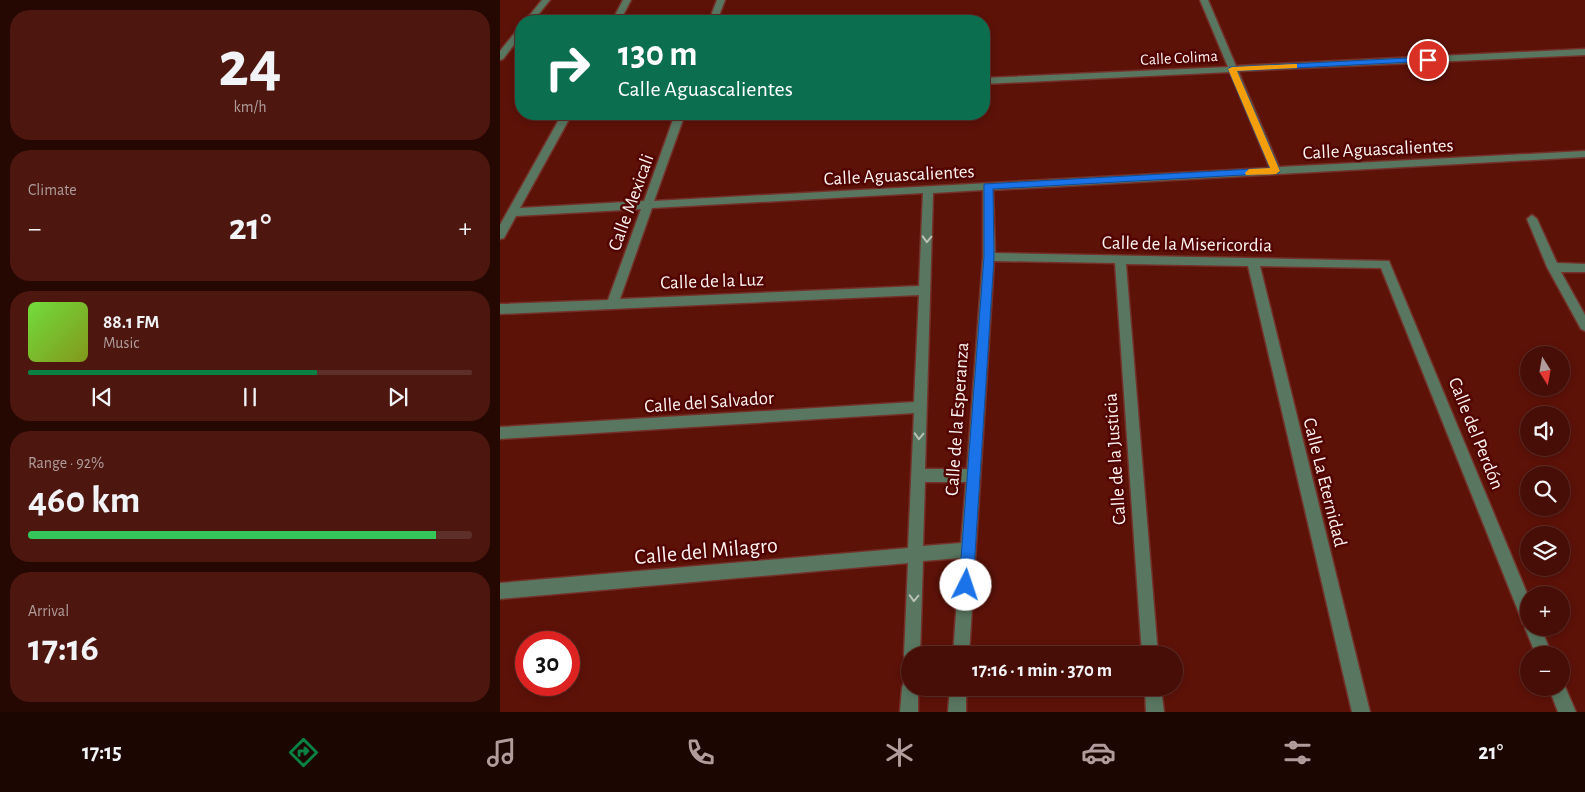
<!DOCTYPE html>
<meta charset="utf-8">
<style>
body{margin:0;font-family:"Alegreya Sans",sans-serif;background:#4d1710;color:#f1f3f6;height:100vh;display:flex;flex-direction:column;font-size:19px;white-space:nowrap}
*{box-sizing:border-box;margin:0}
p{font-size:16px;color:#b09c9b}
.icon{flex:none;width:28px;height:28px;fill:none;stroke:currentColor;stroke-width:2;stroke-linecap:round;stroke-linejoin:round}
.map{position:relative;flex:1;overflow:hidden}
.details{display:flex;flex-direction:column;gap:10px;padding:10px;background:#260803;width:500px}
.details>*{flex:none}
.top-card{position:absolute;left:15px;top:15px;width:475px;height:105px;border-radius:20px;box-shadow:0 2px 8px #0003,0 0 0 1px #5e2e28;background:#0b6e4f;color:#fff;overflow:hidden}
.needle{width:32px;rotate:169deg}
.fabs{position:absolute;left:1020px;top:346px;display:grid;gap:10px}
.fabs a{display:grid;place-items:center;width:50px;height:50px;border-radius:50%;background:#460e06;box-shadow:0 2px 8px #0003,0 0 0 1px #5e2e28;font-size:25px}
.speed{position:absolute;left:15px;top:631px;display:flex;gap:10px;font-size:25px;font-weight:700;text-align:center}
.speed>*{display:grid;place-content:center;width:65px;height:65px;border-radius:50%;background:#460e06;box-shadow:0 2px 8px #0003,0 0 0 1px #5e2e28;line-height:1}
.speed .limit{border:8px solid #d22;background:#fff;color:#111}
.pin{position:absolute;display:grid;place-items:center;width:42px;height:42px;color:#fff;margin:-21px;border:2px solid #fff;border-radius:50%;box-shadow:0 1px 5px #0007}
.me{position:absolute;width:55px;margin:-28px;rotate:4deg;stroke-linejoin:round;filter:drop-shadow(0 0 4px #0008)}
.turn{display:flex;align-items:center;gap:18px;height:105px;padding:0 20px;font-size:22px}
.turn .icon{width:65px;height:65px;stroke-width:2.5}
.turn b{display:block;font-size:35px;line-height:42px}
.big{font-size:38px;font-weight:600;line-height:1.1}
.details .card{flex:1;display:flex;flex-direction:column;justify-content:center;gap:8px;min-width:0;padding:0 18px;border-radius:20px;background:#4d1710}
.details .dial{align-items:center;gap:0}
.dial b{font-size:65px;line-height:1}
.song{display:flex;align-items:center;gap:15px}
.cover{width:60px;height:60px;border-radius:8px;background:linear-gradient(135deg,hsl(100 70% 55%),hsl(70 70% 35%))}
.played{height:5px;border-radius:2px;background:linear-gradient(90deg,#0b8043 65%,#5e2e28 65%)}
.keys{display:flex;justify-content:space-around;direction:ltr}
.heat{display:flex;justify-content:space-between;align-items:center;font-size:28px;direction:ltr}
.charge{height:8px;border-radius:4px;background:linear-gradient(90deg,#34c759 92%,#5e2e28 0)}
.trip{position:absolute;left:401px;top:646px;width:282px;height:50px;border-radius:25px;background:#460e06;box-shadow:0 2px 8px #0003,0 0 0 1px #5e2e28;font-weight:600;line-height:50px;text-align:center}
.dock{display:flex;height:80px;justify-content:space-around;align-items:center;background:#1c0602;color:#b09c9b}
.dock .icon{width:35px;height:35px}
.dock .active{color:#0b8043}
.dock b{font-size:22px;color:#f1f3f6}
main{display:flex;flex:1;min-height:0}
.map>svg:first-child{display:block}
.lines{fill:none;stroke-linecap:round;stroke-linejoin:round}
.street-casing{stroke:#733129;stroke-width:3}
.street{fill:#597760;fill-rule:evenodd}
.oneway{stroke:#bbc1b7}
.route{fill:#1a73e8;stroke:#114b97}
.slow{fill:#f59e0b}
.labels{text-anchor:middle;stroke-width:5;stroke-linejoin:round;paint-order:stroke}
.far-street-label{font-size:16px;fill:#fcf2f1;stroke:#510400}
.street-label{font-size:19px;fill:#fcf2f1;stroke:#510400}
.near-street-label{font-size:22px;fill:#fcf2f1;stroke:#510400}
</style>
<main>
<section class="details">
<div class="card dial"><b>24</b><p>km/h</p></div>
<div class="card"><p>Climate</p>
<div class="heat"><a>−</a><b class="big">21°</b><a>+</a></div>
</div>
<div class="card">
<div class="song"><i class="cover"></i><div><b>88.1 FM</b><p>Music</p></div></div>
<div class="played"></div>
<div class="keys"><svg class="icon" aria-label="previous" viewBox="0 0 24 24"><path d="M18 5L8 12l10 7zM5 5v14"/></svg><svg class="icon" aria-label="pause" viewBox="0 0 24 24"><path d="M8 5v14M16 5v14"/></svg><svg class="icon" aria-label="next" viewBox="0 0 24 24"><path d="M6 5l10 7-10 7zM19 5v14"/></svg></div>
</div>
<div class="card"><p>Range · 92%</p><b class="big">460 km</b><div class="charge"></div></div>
<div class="card"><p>Arrival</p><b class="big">17:16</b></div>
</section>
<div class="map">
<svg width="1085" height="712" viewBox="0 0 1085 712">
<rect width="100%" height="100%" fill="#5d1208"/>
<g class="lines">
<!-- street casing -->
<g class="street-casing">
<g id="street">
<polygon points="42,0 50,0 33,21 25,21"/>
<polygon points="123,0 131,0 120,21 112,21"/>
<polygon points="217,0 225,0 217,21 209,21"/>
<path d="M700 0H708L736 66 1085 49V55L738 71 779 167 1085 151V157L493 190 495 253 889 261 1029 598V628H1041L1052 655H1036L1025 628 1026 625 1023 624 1021 618 881 268 760 266 870 712H852L748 266 626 264 658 655H642L615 263 494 261 469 655H453L460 558 423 561 420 655H410V662L406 661 404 655 408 563 0 599V583L408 548 414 413 0 439V427L414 402 419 295 0 314V304L108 300 141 209 16 216 4 238 0 239V225L62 114H72L20 208 144 201 175 114H185L154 201 770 168 730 72 484 84V78L728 67ZM483 190V257L467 469H425L433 193ZM423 193 419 286 120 299 152 208ZM425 482H466L461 543 423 546Z"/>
<polygon points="18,29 21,29 21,36 3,59 0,60 0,51"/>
<polygon points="1032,215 1037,219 1057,263 1085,264 1085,272 1061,272 1085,315 1085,331 1081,329 1047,267 1027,219"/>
<polygon points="410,680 410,688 418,688 418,712 400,712 402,688 404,682"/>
<polygon points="1061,681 1063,682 1076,712 1058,712 1049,688 1061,688"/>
<polygon points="450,688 466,688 466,712 448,712"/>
<polygon points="645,688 661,688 664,712 646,712"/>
</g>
</g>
<!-- street -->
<use href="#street" class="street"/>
</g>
<!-- one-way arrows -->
<defs><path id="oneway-chevron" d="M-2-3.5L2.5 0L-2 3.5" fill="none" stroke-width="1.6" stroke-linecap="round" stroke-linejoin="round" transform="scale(1.25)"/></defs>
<g class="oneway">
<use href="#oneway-chevron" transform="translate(427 239) rotate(92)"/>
<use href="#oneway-chevron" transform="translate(419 436) rotate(92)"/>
<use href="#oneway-chevron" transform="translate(414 598) rotate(92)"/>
</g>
<!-- route -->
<polygon class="route" points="928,57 932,60 931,61 737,71 780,171 779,173 493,189 494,257 473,585 471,590 466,592 461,590 459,585 484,257 484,184 770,168 728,69 730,67"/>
<!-- slow -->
<polygon class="slow" points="794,64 797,64 797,68 737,71 780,171 776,174 746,175 745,173 749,169 770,168 728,69 732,67"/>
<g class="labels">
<!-- far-street labels -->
<g class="far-street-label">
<text transform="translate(679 57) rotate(-3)" y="6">Calle Colima</text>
</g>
<!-- street labels -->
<g class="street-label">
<text transform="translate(878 148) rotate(-3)" y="7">Calle Aguascalientes</text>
<text transform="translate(399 174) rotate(-3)" y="7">Calle Aguascalientes</text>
<text transform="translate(130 202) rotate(-70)" y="7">Calle Mexicali</text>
<text transform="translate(687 243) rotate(1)" y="7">Calle de la Misericordia</text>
<text transform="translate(212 280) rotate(-2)" y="7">Calle de la Luz</text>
<text transform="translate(209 401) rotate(-4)" y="7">Calle del Salvador</text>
<text transform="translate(456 419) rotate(-86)" y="7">Calle de la Esperanza</text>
<text transform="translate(977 433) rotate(68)" y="7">Calle del Perdón</text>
<text transform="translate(614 459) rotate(-94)" y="7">Calle de la Justicia</text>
<text transform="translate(826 482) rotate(76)" y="7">Calle La Eternidad</text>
</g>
<!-- near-street labels -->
<g class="near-street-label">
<text transform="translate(206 550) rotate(-5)" y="8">Calle del Milagro</text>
</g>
</g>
</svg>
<div class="fabs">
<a><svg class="needle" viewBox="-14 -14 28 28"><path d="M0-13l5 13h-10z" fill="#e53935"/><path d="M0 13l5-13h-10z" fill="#b09c9b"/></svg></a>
<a><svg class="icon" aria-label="sound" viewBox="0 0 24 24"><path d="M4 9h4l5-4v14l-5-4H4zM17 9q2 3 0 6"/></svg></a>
<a><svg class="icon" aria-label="search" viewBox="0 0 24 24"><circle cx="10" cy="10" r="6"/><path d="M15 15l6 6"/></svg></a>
<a><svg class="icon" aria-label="layers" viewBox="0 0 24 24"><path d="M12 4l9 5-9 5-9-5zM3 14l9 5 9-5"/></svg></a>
<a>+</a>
<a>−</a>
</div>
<div class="speed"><div class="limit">30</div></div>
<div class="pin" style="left:928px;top:60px;background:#d93025"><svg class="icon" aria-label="arrive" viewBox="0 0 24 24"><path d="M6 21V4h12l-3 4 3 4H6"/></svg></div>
<svg class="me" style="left:466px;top:585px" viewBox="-20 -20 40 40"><circle r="19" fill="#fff"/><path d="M0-13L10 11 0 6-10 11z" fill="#1a73e8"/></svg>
<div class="trip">17:16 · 1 min · 370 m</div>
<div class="top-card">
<div class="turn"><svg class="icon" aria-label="right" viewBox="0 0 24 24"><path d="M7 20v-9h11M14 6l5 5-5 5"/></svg><div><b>130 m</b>Calle Aguascalientes</div></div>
</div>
</div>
</main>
<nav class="dock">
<b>17:15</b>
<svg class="icon active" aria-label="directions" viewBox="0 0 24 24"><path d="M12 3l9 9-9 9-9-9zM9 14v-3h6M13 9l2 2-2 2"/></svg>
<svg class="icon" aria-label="music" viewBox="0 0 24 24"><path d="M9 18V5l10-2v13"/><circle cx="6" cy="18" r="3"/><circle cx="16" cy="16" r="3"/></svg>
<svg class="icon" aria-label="phone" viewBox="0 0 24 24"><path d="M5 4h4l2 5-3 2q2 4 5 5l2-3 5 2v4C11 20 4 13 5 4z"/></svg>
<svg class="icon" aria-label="climate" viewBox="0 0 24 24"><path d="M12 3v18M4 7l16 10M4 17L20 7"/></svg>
<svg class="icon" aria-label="car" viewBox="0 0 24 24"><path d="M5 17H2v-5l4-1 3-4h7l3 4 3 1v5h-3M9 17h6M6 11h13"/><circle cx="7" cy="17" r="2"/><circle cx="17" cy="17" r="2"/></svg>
<svg class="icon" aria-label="filters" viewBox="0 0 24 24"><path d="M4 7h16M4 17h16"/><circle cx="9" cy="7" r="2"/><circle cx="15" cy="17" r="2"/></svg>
<b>21°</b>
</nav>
